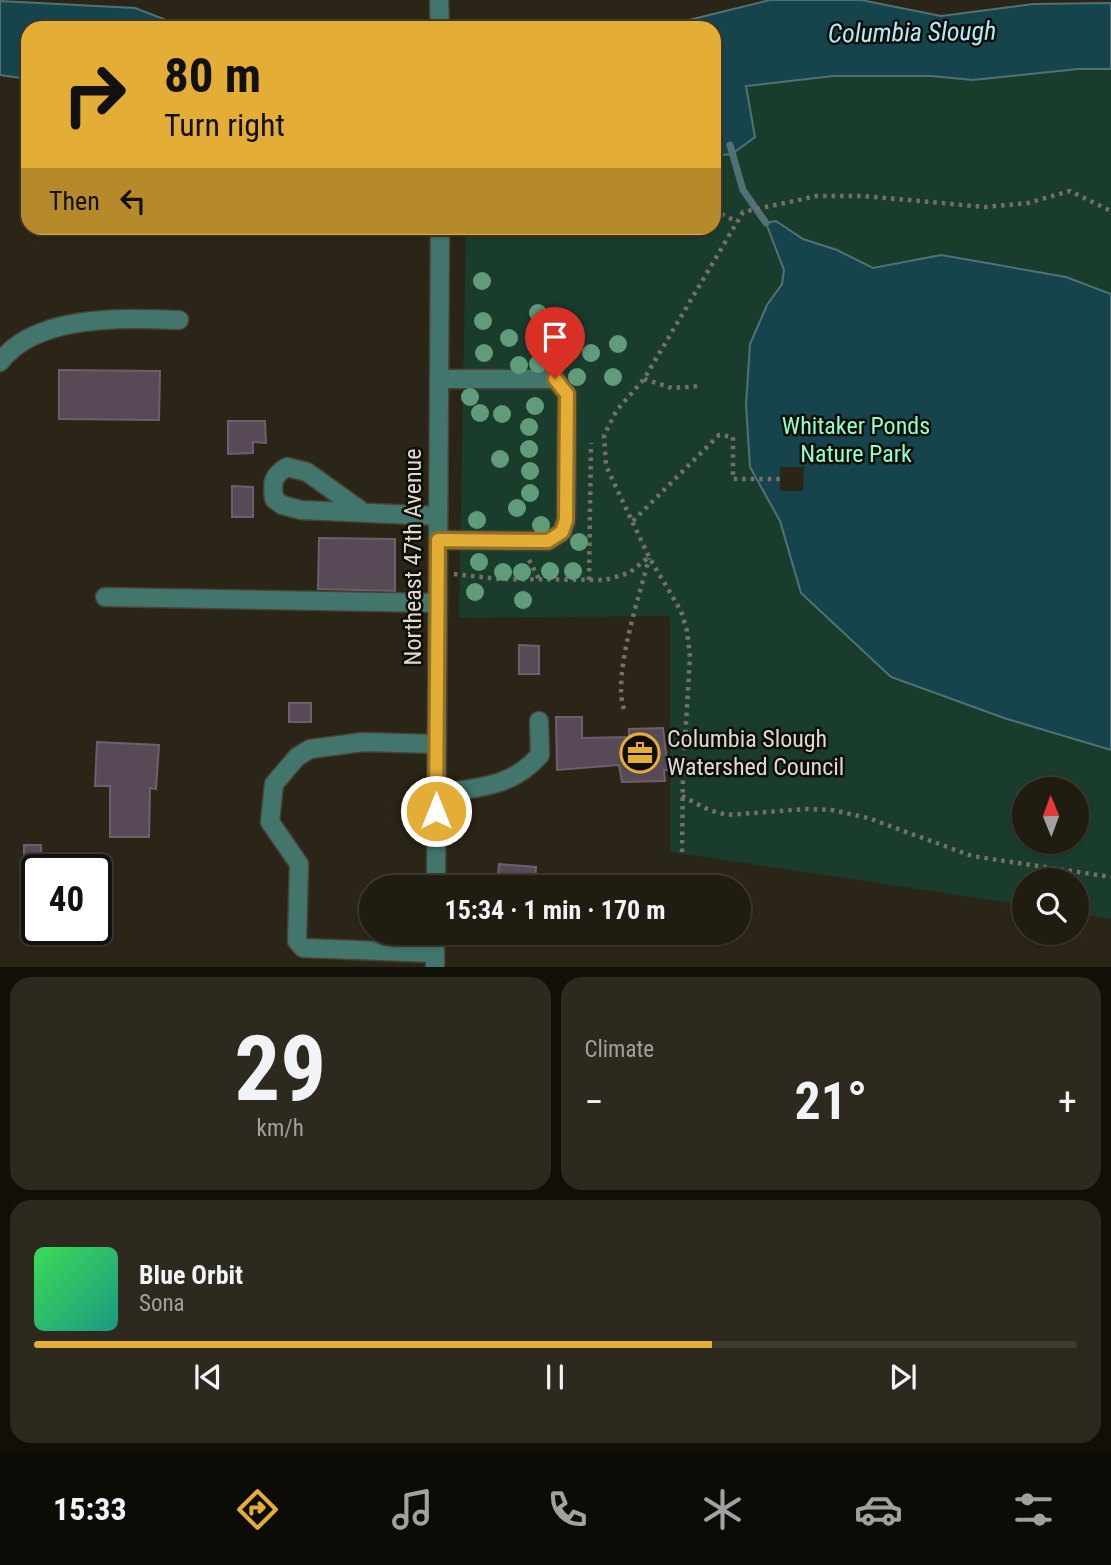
<!DOCTYPE html>
<meta charset="utf-8">
<style>
body{margin:0;font-family:"Roboto Condensed",sans-serif;background:#2d291e;color:#f1f3f6;height:100vh;display:flex;flex-direction:column;font-size:26px;white-space:nowrap}
*{box-sizing:border-box;margin:0}
p{font-size:23px;color:#a2a19f}
.icon{flex:none;width:38px;height:38px;fill:none;stroke:currentColor;stroke-width:2;stroke-linecap:round;stroke-linejoin:round}
.map{position:relative;height:967px;overflow:hidden}
.panel{display:flex;flex-direction:column;gap:10px;padding:10px;background:#120f09;flex:1}
.panel>*{flex:none}
.top-card{position:absolute;left:21px;top:21px;width:700px;height:214px;border-radius:21px;box-shadow:0 2px 5px #0004,0 0 0 2px #3d3a30;background:#e4ad35;color:#111;overflow:hidden}
.needle{width:46px;rotate:359deg}
.fabs{position:absolute;left:1012px;top:777px;display:grid;gap:14px}
.fabs a{display:grid;place-items:center;width:77px;height:77px;border-radius:50%;background:#201c10;box-shadow:0 2px 5px #0004,0 0 0 2px #3d3a30;font-size:35px}
.speed{position:absolute;left:21px;top:854px;display:flex;gap:14px;font-size:35px;font-weight:700;text-align:center}
.speed>*{display:grid;place-content:center;width:91px;height:91px;border-radius:50%;background:#201c10;box-shadow:0 2px 5px #0004,0 0 0 2px #3d3a30;line-height:1}
.speed .limit{border:4px solid #111;border-radius:10px;background:#fff;color:#111}
.pin{position:absolute;display:grid;place-items:center;width:60px;height:60px;color:#fff;margin:-72px -30px;border-radius:50% 50% 50% 0;rotate:-45deg;box-shadow:0 0 7px #0007}
.pin .icon{rotate:45deg}
.me{position:absolute;width:77px;margin:-38px;rotate:0deg;stroke-linejoin:round;filter:drop-shadow(0 0 5px #0008)}
.turn{display:flex;align-items:center;gap:24px;height:147px;padding:0 28px;font-size:32px}
.turn .icon{width:91px;height:91px;stroke-width:2.5}
.turn b{display:block;font-size:49px;line-height:60px}
.then{display:flex;align-items:center;height:66px;padding:0 28px;background:#0003;gap:14px;font-size:26px}
.big{font-size:52px;font-weight:700;line-height:1.1}
.panel .card{flex:1;display:flex;flex-direction:column;justify-content:center;gap:10px;min-width:0;padding:0 24px;border-radius:21px;background:#2d291e}
.panel .dial{align-items:center;gap:0}
.dial b{font-size:91px;line-height:1}
.song{display:flex;align-items:center;gap:21px}
.cover{width:84px;height:84px;border-radius:10px;background:linear-gradient(135deg,hsl(130 70% 55%),hsl(170 70% 35%))}
.played{height:7px;border-radius:4px;background:linear-gradient(90deg,#e4ad35 65%,#3d3a30 65%)}
.keys{display:flex;justify-content:space-around;direction:ltr}
.heat{display:flex;justify-content:space-between;align-items:center;font-size:38px;direction:ltr}
.panel .tiles{flex:1;display:grid;gap:10px;grid-template-columns:1fr 1fr}
.card:last-child{grid-column:span 2}
.trip{position:absolute;left:359px;top:875px;width:392px;height:70px;border-radius:35px;background:#201c10;box-shadow:0 2px 5px #0004,0 0 0 2px #3d3a30;font-weight:700;line-height:70px;text-align:center}
.tabs{display:flex;height:112px;justify-content:space-around;align-items:center;background:#0d0b06;color:#a2a19f}
.tabs .icon{width:49px;height:49px}
.tabs .active{color:#e4ad35}
.tabs b{font-size:32px;color:#f1f3f6}
.map>svg:first-child{display:block}
.green{fill:#193c2d;fill-rule:evenodd}
.water{fill:#16444c;stroke:#527174;stroke-width:2}
.pier{fill:#2a2516}
.lines{fill:none;stroke-linecap:round;stroke-linejoin:round}
.stream{stroke:#527174;stroke-width:7}
.building{fill:#574955;stroke:#6d5f6b;stroke-width:2}
.minor-casing{stroke:#474234;stroke-width:21}
.path{stroke:#757064;stroke-width:4.5;stroke-dasharray:3.5 5;stroke-linecap:butt}
.minor{stroke:#42766d;stroke-width:18}
.tree{fill:#619c7a}
.route-casing{stroke:#947022;stroke-width:18}
.route{stroke:#e4ad35;stroke-width:12}
.labels{text-anchor:middle;stroke-width:5;stroke-linejoin:round;paint-order:stroke}
.park-label{font-size:24px;fill:#8efecc;stroke:#100e08}
.street-label{font-size:24px;fill:#dfdbd2;stroke:#100e08}
.poi-label{font-size:24px;fill:#dfdbd2;stroke:#100e08;text-anchor:start}
.water-label{font-size:26px;font-style:italic;fill:#afecf8;stroke:#100e08}
</style>
<div class="map">
<svg width="1111" height="967" viewBox="0 0 1111 967">
<rect width="100%" height="100%" fill="#2a2516"/>
<!-- green -->
<path class="green" d="M1079 69H1111V919L1076 913V880H1024V905L670 852V616L459 618 466 228H714V96L746 86 833 76H931L973 80ZM1024 789H1076V842H1024Z"/>
<!-- water -->
<g class="water">
<polygon points="770,0 861,0 941,16 1033,4 1111,3 1111,69 1078,69 973,80 931,76 833,76 746,86 755,137 732,154 714,156 714,28 638,28 689,20"/>
<polygon points="0,1 135,8 187,28 28,28 28,79 0,75"/>
<polygon points="776,221 803,239 837,250 873,268 941,255 1066,277 1111,294 1111,750 1004,718 891,677 801,593 780,521 750,467 746,405 750,344 767,305 782,284 784,270 766,223"/>
</g>
<!-- pier -->
<polygon class="pier" points="780,467 804,467 803,491 780,491"/>
<g class="lines">
<!-- stream -->
<polyline class="stream" points="730,145 743,190 766,223"/>
</g>
<!-- building -->
<g class="building">
<polygon points="59,370 160,371 159,420 59,419"/>
<polygon points="228,421 265,421 266,443 253,442 253,453 228,454"/>
<polygon points="232,486 253,487 253,517 232,517"/>
<polygon points="319,538 395,539 395,591 318,589"/>
<polygon points="519,645 539,646 539,674 519,674"/>
<rect x="289" y="703" width="22" height="19"/>
<polygon points="556,717 582,717 582,738 629,737 629,729 663,728 668,770 664,770 665,781 622,782 619,765 557,770"/>
<polygon points="97,742 159,745 156,789 150,788 149,837 110,837 110,786 95,786"/>
<polygon points="24,845 41,845 42,868 24,868"/>
<polygon points="499,864 536,867 535,887 497,887"/>
</g>
<g class="lines">
<!-- minor casing -->
<g class="minor-casing">
<g id="minor">
<polyline points="439,0 440,28"/>
<path d="M0 362C36 314 124 318 179 320"/>
<path d="M363 512 307 472 287 467C272 476 272 483 274 499L282 505 301 510 438 516"/>
<polyline points="438,540 548,541 562,532 566,520 567,394 555,379 439,379"/>
<polyline points="105,597 437,603"/>
<path d="M437 794C478 787 511 788 540 755L539 721"/>
<polyline points="436,887 440,228"/>
<polyline points="435,953 303,948 297,941 299,864 270,822 274,784 297,757 310,749 363,742 437,744"/>
<polyline points="435,967 435,933"/>
</g>
</g>
<!-- path -->
<g class="path">
<polyline points="714,210 737,222"/>
<polyline points="644,379 672,388 702,386"/>
<polyline points="633,521 719,435 733,437 733,479 780,479"/>
<polyline points="529,560 539,579"/>
<polyline points="454,574 499,579 605,580 629,573 649,557"/>
<polyline points="589,580 591,443"/>
<path d="M624 709C612 675 640 595 649 558"/>
<polyline points="682,796 709,810 727,815 806,809 832,810 868,818 972,856 1111,877"/>
<polyline points="682,852 683,773 690,657 687,631 681,611 649,557 606,466 604,435 617,410 644,379 743,212 817,196 864,196 985,207 1028,203 1070,191 1111,211"/>
</g>
<!-- minor -->
<use href="#minor" class="minor"/>
</g>
<!-- trees -->
<g class="tree">
<circle cx="482" cy="281" r="9"/>
<circle cx="538" cy="313" r="9"/>
<circle cx="483" cy="321" r="9"/>
<circle cx="539" cy="336" r="9"/>
<circle cx="509" cy="338" r="9"/>
<circle cx="567" cy="339" r="9"/>
<circle cx="618" cy="344" r="9"/>
<circle cx="484" cy="353" r="9"/>
<circle cx="591" cy="353" r="9"/>
<circle cx="538" cy="364" r="9"/>
<circle cx="519" cy="365" r="9"/>
<circle cx="556" cy="365" r="9"/>
<circle cx="577" cy="377" r="9"/>
<circle cx="613" cy="377" r="9"/>
<circle cx="470" cy="397" r="9"/>
<circle cx="535" cy="406" r="9"/>
<circle cx="480" cy="413" r="9"/>
<circle cx="502" cy="414" r="9"/>
<circle cx="529" cy="427" r="9"/>
<circle cx="529" cy="449" r="9"/>
<circle cx="500" cy="459" r="9"/>
<circle cx="530" cy="471" r="9"/>
<circle cx="530" cy="493" r="9"/>
<circle cx="517" cy="508" r="9"/>
<circle cx="477" cy="520" r="9"/>
<circle cx="541" cy="525" r="9"/>
<circle cx="579" cy="542" r="9"/>
<circle cx="479" cy="562" r="9"/>
<circle cx="550" cy="571" r="9"/>
<circle cx="573" cy="571" r="9"/>
<circle cx="503" cy="572" r="9"/>
<circle cx="522" cy="572" r="9"/>
<circle cx="475" cy="592" r="9"/>
<circle cx="523" cy="600" r="9"/>
</g>
<g class="lines">
<!-- route casing -->
<g class="route-casing">
<polyline id="route" points="436,811 438,540 548,541 562,532 566,520 567,394 555,379"/>
</g>
<!-- route -->
<use href="#route" class="route"/>
</g>
<!-- icons -->
<defs>
<g id="office-ring" transform="scale(2.0125)"><circle r="9.5" fill="#100e08" stroke="#e4ad35" stroke-width="1.5"/><path d="M-6-3h4V-5.5h4V-3h4V5H-6ZM-1-4.5V-3h2v-1.5ZM-6 0V1H6V0Z" fill="#e4ad35"/></g>
</defs>
<g fill-rule="evenodd">
<use href="#office-ring" x="640" y="753"/>
</g>
<g class="labels">
<!-- park labels -->
<g class="park-label">
<text x="856" y="434">Whitaker Ponds<tspan x="856" dy="28">Nature Park</tspan></text>
</g>
<!-- street labels -->
<g class="street-label">
<text transform="translate(413 557) rotate(-90)" y="8">Northeast 47th Avenue</text>
</g>
<!-- poi labels -->
<g class="poi-label">
<text x="667" y="747">Columbia Slough<tspan x="667" dy="28">Watershed Council</tspan></text>
</g>
<!-- water labels -->
<g class="water-label">
<text transform="translate(912 32) rotate(-1)" y="9">Columbia Slough</text>
</g>
</g>
</svg>
<div class="fabs">
<a><svg class="needle" viewBox="-14 -14 28 28"><path d="M0-13l5 13h-10z" fill="#e53935"/><path d="M0 13l5-13h-10z" fill="#a2a19f"/></svg></a>
<a><svg class="icon" aria-label="search" viewBox="0 0 24 24"><circle cx="10" cy="10" r="6"/><path d="M15 15l6 6"/></svg></a>
</div>
<div class="speed"><div class="limit">40</div></div>
<div class="pin" style="left:555px;top:379px;background:#d93025"><svg class="icon" aria-label="arrive" viewBox="0 0 24 24"><path d="M6 21V4h12l-3 4 3 4H6"/></svg></div>
<svg class="me" style="left:436px;top:811px" viewBox="-20 -20 40 40"><circle r="17" fill="#e4ad35" stroke="#fff" stroke-width="3"/><path d="M0-11L8 9 0 5-8 9z" fill="#fff"/></svg>
<div class="trip">15:34 · 1 min · 170 m</div>
<div class="top-card">
<div class="turn"><svg class="icon" aria-label="right" viewBox="0 0 24 24"><path d="M7 20v-9h11M14 6l5 5-5 5"/></svg><div><b>80 m</b>Turn right</div></div>
<div class="then">Then<svg class="icon" aria-label="left" viewBox="0 0 24 24"><path d="M17 20v-9H6M10 6l-5 5 5 5"/></svg></div>
</div>
</div>
<section class="panel">
<div class="tiles">
<div class="card dial"><b>29</b><p>km/h</p></div>
<div class="card"><p>Climate</p>
<div class="heat"><a>−</a><b class="big">21°</b><a>+</a></div>
</div>
<div class="card">
<div class="song"><i class="cover"></i><div><b>Blue Orbit</b><p>Sona</p></div></div>
<div class="played"></div>
<div class="keys"><svg class="icon" aria-label="previous" viewBox="0 0 24 24"><path d="M18 5L8 12l10 7zM5 5v14"/></svg><svg class="icon" aria-label="pause" viewBox="0 0 24 24"><path d="M8 5v14M16 5v14"/></svg><svg class="icon" aria-label="next" viewBox="0 0 24 24"><path d="M6 5l10 7-10 7zM19 5v14"/></svg></div>
</div>
</div>
</section>
<nav class="tabs">
<b>15:33</b>
<svg class="icon active" aria-label="directions" viewBox="0 0 24 24"><path d="M12 3l9 9-9 9-9-9zM9 14v-3h6M13 9l2 2-2 2"/></svg>
<svg class="icon" aria-label="music" viewBox="0 0 24 24"><path d="M9 18V5l10-2v13"/><circle cx="6" cy="18" r="3"/><circle cx="16" cy="16" r="3"/></svg>
<svg class="icon" aria-label="phone" viewBox="0 0 24 24"><path d="M5 4h4l2 5-3 2q2 4 5 5l2-3 5 2v4C11 20 4 13 5 4z"/></svg>
<svg class="icon" aria-label="climate" viewBox="0 0 24 24"><path d="M12 3v18M4 7l16 10M4 17L20 7"/></svg>
<svg class="icon" aria-label="car" viewBox="0 0 24 24"><path d="M5 17H2v-5l4-1 3-4h7l3 4 3 1v5h-3M9 17h6M6 11h13"/><circle cx="7" cy="17" r="2"/><circle cx="17" cy="17" r="2"/></svg>
<svg class="icon" aria-label="filters" viewBox="0 0 24 24"><path d="M4 7h16M4 17h16"/><circle cx="9" cy="7" r="2"/><circle cx="15" cy="17" r="2"/></svg>
</nav>
